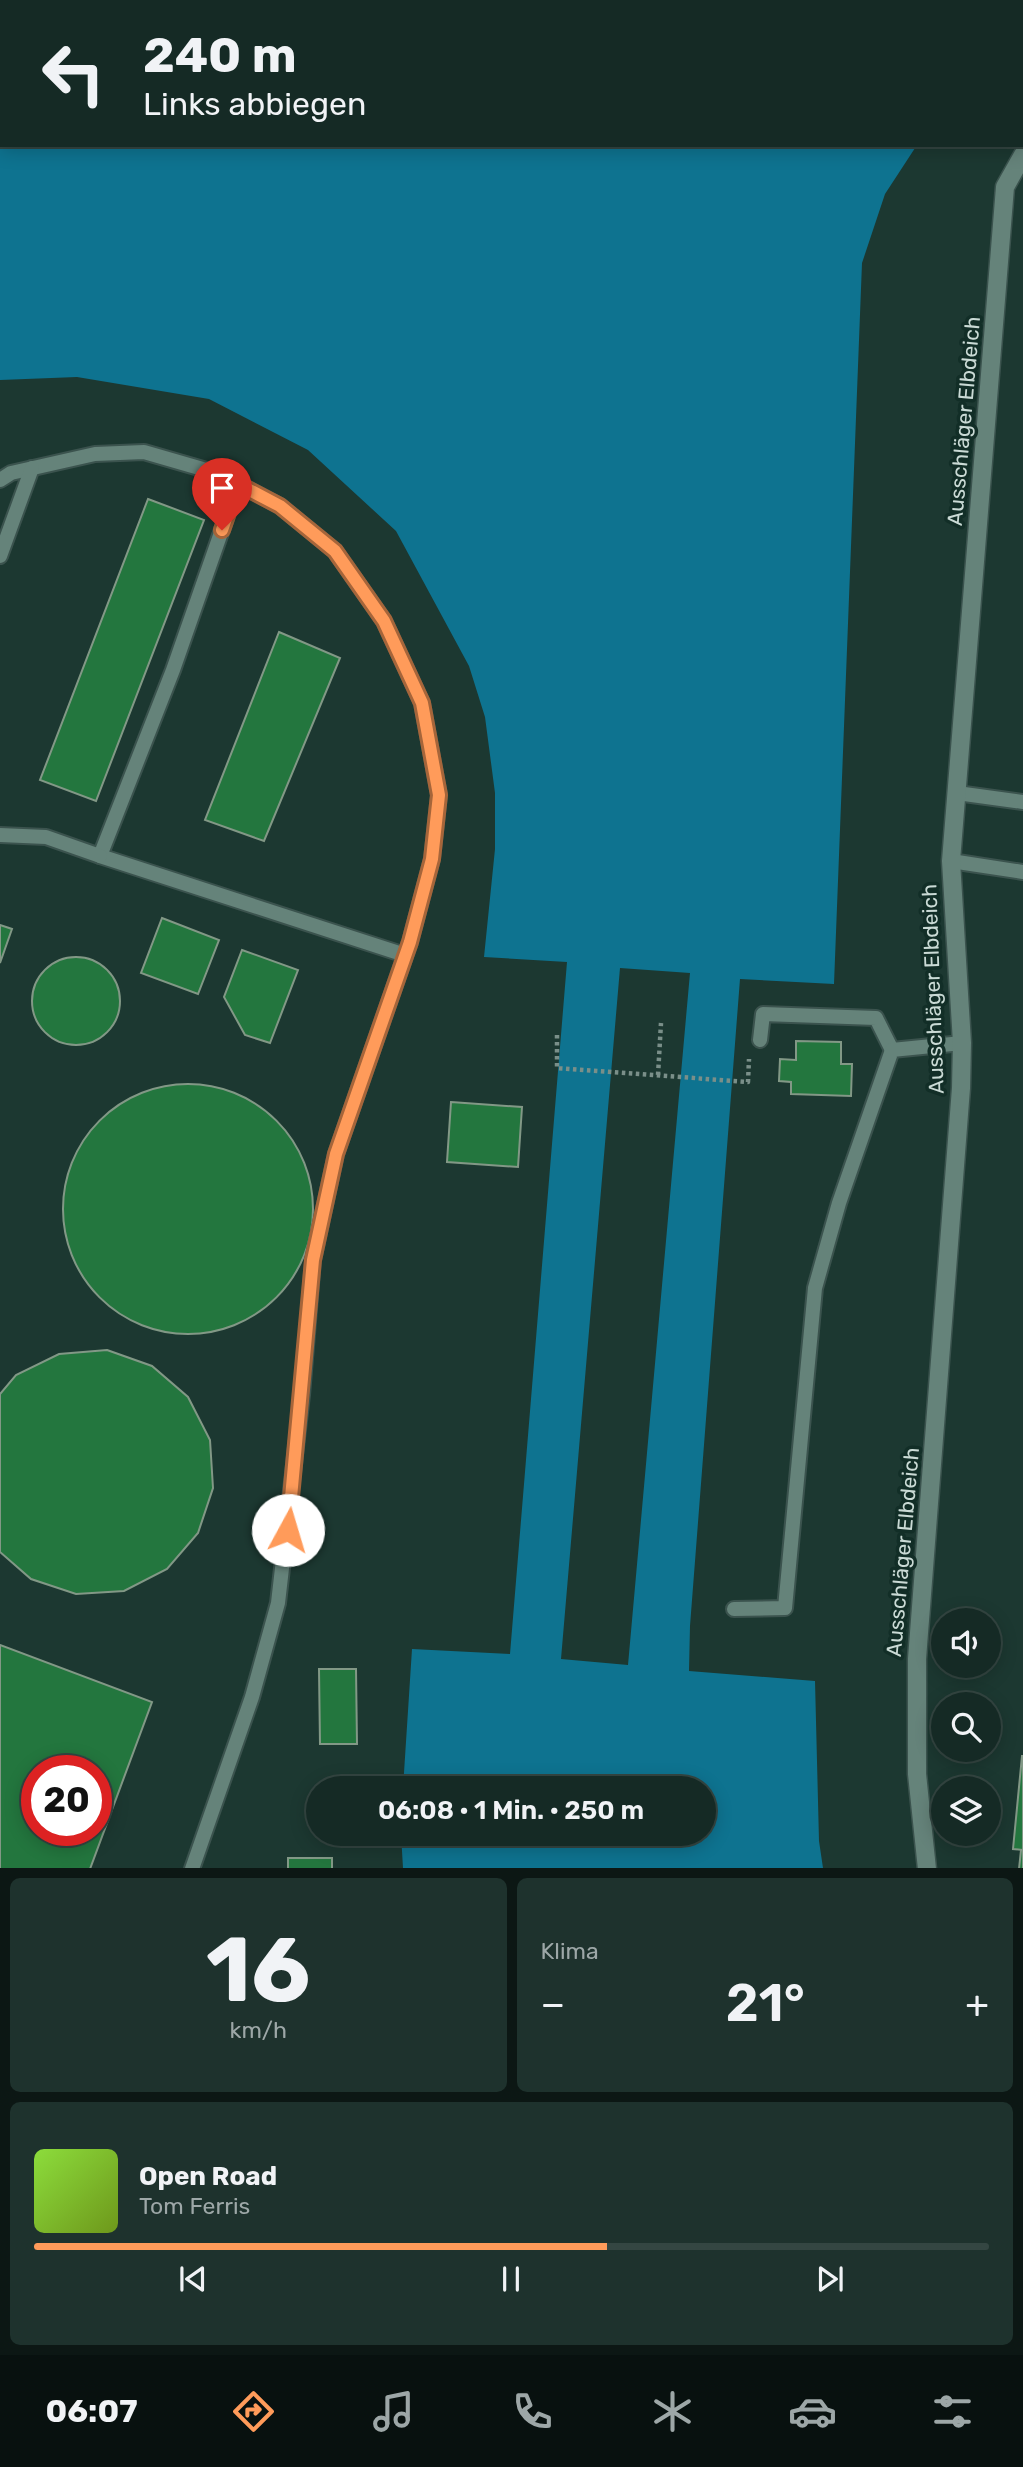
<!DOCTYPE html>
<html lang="de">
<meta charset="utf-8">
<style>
body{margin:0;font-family:Rubik,sans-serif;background:#1e322d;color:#f1f3f6;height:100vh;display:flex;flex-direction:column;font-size:26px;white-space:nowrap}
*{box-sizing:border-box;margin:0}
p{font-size:23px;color:#9da7a7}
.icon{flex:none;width:38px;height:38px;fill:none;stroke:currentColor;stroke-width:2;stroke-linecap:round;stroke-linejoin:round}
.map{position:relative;height:1868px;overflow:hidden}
.drawer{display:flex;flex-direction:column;gap:10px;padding:10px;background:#0c1714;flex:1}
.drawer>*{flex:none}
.hud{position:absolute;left:0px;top:0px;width:1024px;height:147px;box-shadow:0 4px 18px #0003,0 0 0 2px #344642;background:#152a25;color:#f1f3f6;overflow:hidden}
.controls{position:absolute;left:931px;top:1608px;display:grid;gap:14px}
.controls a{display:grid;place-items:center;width:70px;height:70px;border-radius:50%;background:#152a25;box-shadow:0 4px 18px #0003,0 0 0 2px #344642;font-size:35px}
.speed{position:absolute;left:21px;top:1755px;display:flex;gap:14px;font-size:35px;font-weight:700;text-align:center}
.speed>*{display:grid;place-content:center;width:91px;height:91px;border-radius:50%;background:#152a25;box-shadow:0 4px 18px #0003,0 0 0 2px #344642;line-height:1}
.speed .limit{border:10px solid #d22;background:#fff;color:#111}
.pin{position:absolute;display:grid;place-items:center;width:60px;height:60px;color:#fff;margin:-72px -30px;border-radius:50% 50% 50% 0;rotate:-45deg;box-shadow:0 0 7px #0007}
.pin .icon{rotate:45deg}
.me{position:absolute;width:77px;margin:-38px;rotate:6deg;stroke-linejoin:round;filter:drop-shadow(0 0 5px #0008)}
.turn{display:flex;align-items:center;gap:24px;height:147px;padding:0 28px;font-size:32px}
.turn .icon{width:91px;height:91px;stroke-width:2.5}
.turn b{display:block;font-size:49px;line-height:60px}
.big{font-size:52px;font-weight:600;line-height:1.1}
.drawer .card{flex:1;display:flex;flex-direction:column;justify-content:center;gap:10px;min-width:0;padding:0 24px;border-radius:10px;background:#1e322d}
.drawer .dial{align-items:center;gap:0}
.dial b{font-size:91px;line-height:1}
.song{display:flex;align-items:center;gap:21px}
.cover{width:84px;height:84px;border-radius:10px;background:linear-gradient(135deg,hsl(90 70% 55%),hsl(80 70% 35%))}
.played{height:7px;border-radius:4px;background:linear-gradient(90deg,#ff9b5a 60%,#344642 60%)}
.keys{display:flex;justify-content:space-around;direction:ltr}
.heat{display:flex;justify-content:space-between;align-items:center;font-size:38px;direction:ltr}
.drawer .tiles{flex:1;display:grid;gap:10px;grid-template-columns:1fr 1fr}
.card:last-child{grid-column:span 2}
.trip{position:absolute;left:306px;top:1776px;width:410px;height:70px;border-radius:35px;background:#152a25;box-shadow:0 4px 18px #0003,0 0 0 2px #344642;font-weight:600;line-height:70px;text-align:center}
.tabs{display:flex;height:112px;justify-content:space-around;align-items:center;background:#08110f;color:#9da7a7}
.tabs .icon{width:49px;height:49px}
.tabs .current{color:#ff9b5a}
.tabs b{font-size:32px;color:#f1f3f6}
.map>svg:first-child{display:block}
.water{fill:#0e7390;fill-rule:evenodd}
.building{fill:#23763e;stroke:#829886;stroke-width:2;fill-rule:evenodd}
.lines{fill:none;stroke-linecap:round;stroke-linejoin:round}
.service-casing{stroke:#3b534e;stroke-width:18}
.minor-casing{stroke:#3b534e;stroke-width:21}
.path{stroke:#7a8f89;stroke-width:4.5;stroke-dasharray:3.5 3.5;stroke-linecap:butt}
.service{stroke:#65837a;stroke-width:14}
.minor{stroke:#65837a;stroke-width:18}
.route-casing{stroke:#a6653a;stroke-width:18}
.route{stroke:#ff9b5a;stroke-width:12}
.labels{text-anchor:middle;stroke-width:7;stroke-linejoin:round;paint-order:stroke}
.street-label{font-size:21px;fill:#cadad5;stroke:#122e27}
</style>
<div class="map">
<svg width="1023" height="1869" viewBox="0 0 1023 1869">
<rect width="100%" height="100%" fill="#1c3831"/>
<!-- water -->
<path class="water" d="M0 0H1023L1022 12V2H2V145H917L885 194 862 263 834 984 740 979 690 1626 689 1671 815 1681 819 1841 823 1868H403L401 1834H704V1788H403L412 1649 510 1654 567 962 484 957 495 849V793L485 717 469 666 396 531 308 450 209 399 77 377 0 380ZM620 968 690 973 628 1665 561 1659Z"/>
<!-- building -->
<g class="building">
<polygon points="148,499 204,520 96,801 40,780"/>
<polygon points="279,632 340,658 264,841 205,820"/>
<polygon points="162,918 219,940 198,994 141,973"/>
<polygon points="0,925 12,929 0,963"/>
<polygon points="242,950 298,970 270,1043 245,1035 224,997"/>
<circle cx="76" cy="1001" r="44"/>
<polygon points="796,1041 841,1042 841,1064 852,1064 851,1096 791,1094 791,1082 779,1081 780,1059 796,1060"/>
<circle cx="188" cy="1209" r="125"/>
<polygon points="451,1102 522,1107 518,1167 447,1162"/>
<polygon points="107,1350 152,1366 188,1397 210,1440 213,1488 198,1533 167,1569 124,1591 76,1594 31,1579 0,1552 0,1394 16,1375 59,1354"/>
<path d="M0 1645 152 1702 90 1869H0ZM37 1771H96V1830H37Z"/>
<polygon points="319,1669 356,1669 357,1744 320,1744"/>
<polygon points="1022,1756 1023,1756 1023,1850 1013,1849"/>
<polygon points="1021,1850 1023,1850 1023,1869 1019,1869"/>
<rect x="288" y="1858" width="44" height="11"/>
</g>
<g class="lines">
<!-- service casing -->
<g class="service-casing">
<g id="service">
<polyline points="0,480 11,473 95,454 144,452 220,474 280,506 335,551 384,621 422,703 439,795 432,859 410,942 336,1154 313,1260 302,1395 278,1603 252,1697 192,1869"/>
<polyline points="238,484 173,670 100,856 405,955"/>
<polyline points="0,556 32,468"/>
<polyline points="957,793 1023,802"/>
<polyline points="0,835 46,837 100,856"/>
<polyline points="951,861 1023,872"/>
<polyline points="760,1040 763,1014 876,1018 892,1050"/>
<polyline points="734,1609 785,1608 815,1288 839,1203 892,1050 962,1043"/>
</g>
</g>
<!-- minor casing -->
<g class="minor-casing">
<polyline id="minor" points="927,1869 917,1774 917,1659 961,1088 962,1043 951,861 1005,187 1023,155"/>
</g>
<!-- path -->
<g class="path">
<polyline points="557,1035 557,1068 748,1082 749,1059"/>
<polyline points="658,1075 661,1023"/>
</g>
<!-- service -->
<use href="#service" class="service"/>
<!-- minor -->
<use href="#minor" class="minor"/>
</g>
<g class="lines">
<!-- route casing -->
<g class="route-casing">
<polyline id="route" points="222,530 238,484 280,506 335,551 384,621 422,703 439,795 432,859 410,942 336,1154 313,1260 288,1530"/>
</g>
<!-- route -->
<use href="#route" class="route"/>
</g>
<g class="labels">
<!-- street labels -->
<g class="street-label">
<text transform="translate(964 421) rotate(-85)" y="7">Ausschläger Elbdeich</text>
<text transform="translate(933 989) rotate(-92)" y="7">Ausschläger Elbdeich</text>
<text transform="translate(903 1552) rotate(-85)" y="7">Ausschläger Elbdeich</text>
</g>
</g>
</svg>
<div class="controls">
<a><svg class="icon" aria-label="sound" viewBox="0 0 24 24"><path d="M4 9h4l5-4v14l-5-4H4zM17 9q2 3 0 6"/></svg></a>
<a><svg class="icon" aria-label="search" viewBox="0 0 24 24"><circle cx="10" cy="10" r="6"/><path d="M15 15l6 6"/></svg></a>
<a><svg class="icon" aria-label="layers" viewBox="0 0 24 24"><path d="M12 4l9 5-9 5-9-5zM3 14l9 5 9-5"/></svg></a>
</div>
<div class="speed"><div class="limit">20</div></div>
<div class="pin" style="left:222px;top:530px;background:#d93025"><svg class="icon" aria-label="arrive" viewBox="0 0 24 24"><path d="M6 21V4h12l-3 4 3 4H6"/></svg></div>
<svg class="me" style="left:288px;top:1530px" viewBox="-20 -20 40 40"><circle r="19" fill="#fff"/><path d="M0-13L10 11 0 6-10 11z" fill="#ff9b5a"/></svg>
<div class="trip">06:08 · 1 Min. · 250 m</div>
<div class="hud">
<div class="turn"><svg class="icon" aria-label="left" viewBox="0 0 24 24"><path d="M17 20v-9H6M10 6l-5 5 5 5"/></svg><div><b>240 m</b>Links abbiegen</div></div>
</div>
</div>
<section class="drawer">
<div class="tiles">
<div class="card dial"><b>16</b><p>km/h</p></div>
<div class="card"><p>Klima</p>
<div class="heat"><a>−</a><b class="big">21°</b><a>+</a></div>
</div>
<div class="card">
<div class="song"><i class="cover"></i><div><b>Open Road</b><p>Tom Ferris</p></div></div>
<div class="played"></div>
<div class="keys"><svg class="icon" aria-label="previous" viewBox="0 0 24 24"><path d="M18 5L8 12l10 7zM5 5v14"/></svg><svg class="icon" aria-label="pause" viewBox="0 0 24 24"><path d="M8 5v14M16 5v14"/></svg><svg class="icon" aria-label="next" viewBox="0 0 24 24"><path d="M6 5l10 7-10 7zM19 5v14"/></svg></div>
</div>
</div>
</section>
<nav class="tabs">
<b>06:07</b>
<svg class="icon current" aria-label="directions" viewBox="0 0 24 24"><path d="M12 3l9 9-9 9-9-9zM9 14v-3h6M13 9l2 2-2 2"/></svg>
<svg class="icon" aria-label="music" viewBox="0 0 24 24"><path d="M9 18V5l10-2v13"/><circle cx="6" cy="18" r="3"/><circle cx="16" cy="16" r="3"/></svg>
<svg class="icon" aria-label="phone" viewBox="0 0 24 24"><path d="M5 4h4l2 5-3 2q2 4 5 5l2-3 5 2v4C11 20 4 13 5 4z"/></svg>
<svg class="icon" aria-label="climate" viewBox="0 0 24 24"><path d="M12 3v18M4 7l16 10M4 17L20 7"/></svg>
<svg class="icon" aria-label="car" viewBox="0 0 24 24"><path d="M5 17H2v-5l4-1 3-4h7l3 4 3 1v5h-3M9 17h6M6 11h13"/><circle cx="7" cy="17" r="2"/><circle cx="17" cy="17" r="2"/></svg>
<svg class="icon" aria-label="filters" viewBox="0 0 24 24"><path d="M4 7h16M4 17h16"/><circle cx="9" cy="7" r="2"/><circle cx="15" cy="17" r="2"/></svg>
</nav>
